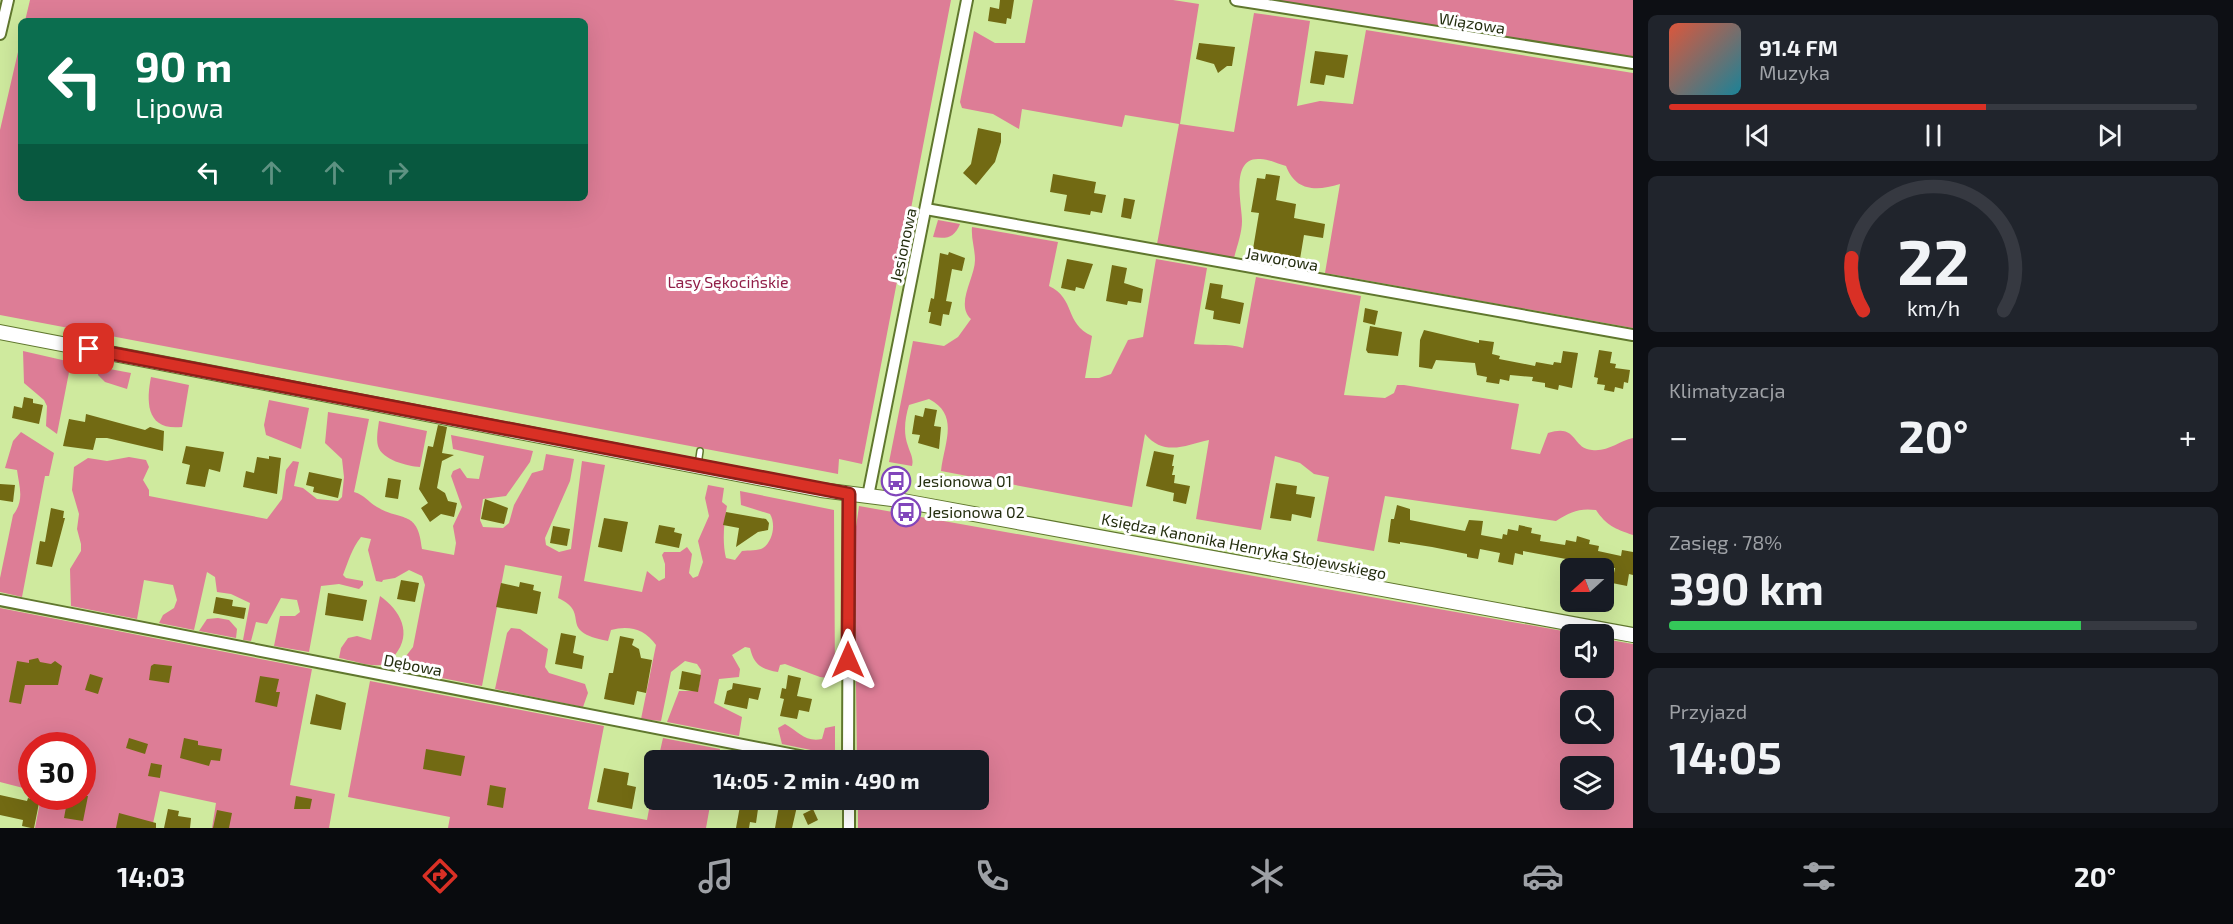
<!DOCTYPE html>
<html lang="pl">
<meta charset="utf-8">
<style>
body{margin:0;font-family:"Exo 2",sans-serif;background:#20242c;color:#f1f3f6;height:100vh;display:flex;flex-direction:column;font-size:22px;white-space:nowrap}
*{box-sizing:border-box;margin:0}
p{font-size:20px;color:#9ea1a6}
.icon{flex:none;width:33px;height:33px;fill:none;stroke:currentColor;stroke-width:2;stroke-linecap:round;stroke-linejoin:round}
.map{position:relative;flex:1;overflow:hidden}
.side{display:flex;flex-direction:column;gap:15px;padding:15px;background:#0d0f14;width:600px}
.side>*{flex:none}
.top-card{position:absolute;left:18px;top:18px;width:570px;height:183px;border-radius:9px;box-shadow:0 6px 24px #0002;background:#0b6e4f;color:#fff;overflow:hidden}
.needle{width:39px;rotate:249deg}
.tools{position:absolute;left:1560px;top:558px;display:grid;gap:12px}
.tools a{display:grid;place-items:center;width:54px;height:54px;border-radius:9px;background:#171b24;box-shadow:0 6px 24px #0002;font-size:30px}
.speed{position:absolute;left:18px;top:732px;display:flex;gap:12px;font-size:30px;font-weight:700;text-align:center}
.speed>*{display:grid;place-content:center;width:78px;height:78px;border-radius:50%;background:#171b24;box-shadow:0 6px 24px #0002;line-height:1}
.speed .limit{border:9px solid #d22;background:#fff;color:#111}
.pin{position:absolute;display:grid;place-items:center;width:51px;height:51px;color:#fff;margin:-26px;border-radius:12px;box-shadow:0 3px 9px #0006}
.me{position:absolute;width:66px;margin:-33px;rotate:0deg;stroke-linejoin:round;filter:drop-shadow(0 0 4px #0008)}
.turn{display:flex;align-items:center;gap:21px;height:126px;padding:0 18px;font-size:27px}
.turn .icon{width:78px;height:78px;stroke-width:2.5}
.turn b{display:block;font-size:42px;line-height:51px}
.lanes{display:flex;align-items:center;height:57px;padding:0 18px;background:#0003;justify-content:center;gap:30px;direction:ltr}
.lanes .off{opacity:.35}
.big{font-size:45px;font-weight:700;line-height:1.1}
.side .tile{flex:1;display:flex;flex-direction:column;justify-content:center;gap:9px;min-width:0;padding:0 21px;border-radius:9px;background:#20242c}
.side .dial{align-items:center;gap:0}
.dial svg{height:156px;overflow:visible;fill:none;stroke:#363941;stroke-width:7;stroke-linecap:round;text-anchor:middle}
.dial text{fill:#f1f3f6;stroke:none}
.song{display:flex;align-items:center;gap:18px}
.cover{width:72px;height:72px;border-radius:9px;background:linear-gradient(135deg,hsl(10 70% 55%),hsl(190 70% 35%))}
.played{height:6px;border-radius:3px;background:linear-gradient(90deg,#d93025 60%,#363941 60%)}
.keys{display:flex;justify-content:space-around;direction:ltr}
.heat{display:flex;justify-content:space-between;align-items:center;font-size:33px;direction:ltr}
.charge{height:9px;border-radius:4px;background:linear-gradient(90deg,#34c759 78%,#363941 0)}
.trip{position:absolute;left:644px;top:750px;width:345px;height:60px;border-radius:9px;background:#171b24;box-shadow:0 6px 24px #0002;font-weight:700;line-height:60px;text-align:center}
.menu{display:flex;height:96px;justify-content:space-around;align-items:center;background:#090b0e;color:#9ea1a6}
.menu .icon{width:42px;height:42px}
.menu .on{color:#d93025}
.menu b{font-size:27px;color:#f1f3f6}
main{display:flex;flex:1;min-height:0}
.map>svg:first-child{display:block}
.forest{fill:#dd7d96;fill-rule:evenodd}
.building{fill:#726a13}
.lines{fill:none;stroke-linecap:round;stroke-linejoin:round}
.service-casing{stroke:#60772e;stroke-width:8}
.minor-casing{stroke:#60772e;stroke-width:14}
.tertiary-casing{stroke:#60772e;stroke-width:16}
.service{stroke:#fff;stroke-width:5}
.minor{stroke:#fff;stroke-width:10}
.tertiary{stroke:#fff;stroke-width:14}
.route-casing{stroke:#8d1f18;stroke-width:15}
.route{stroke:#d93025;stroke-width:10}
.labels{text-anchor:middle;stroke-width:6;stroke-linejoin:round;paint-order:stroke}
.street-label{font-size:16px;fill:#242e0f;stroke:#fff}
.park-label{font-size:16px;fill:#911f48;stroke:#fff}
.poi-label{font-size:16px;fill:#242e0f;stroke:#fff;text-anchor:start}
</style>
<main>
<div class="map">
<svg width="1633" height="828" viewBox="0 0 1633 828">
<rect width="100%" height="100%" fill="#cfea9e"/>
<!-- forest -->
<g class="forest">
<polygon points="30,0 951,0 862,464 839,459 838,474 0,315 0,130 21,39 21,198 585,198 585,21 25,21"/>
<path d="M1033 0H1173L1199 4 1180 124 1234 132 1254 13 1310 21 1297 106 1320 101 1353 104 1366 30 1633 73V328L1325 273 1340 184C1317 191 1296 192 1286 166 1277 164 1268 158 1258 159 1230 159 1242 205 1242 221 1242 233 1237 246 1234 258L1157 244 1179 124 1125 115 1122 127 1022 109 1019 129 993 114 962 108 960 102 974 31 995 43H1025Z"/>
<polygon points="1276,0 1633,0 1633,57"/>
<path d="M938 220 960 224C954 238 947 239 933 237Z"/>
<path d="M972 227 1058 242 1049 286C1076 299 1064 323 1092 336L1085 378H1099L1111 374 1128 340 1143 337 1156 259 1207 268 1194 344C1210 346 1229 343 1243 348L1256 277 1361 296 1344 395 1385 398 1394 393 1397 385H1404L1519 404 1511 449 1540 454 1548 433C1578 423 1571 448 1592 450 1608 452 1619 441 1633 438V535C1615 529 1606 525 1596 510 1578 508 1571 512 1556 521L1385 496 1374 551 1317 541 1329 477 1314 474 1300 463 1275 456 1261 530 1196 519 1209 440C1186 445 1164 457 1145 434L1132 507 941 471C944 443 960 415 929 399L909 405C905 418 903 433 908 446 910 453 914 458 912 466L889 462 913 341 944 346 958 337 971 319C955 304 975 278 975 260 975 248 971 239 972 227Z"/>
<polygon points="23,351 71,362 57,434 46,426 47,406 44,400 24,383"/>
<polygon points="99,367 131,373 127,389 105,382 98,375"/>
<path d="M151 377 189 385 182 427C146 431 146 402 151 377Z"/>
<polygon points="269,400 309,408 301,449 266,435 264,425"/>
<path d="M328 412 369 419 354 492C365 495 368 502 377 507 402 522 418 509 422 549L454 555 456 543 453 526 462 507 451 476 453 471 460 468 467 478 479 479 484 456 453 449 451 435 533 451 530 462 506 496 483 499 480 520 483 527 503 528 509 523 514 505 532 473 543 470 546 454 574 459 570 481 545 538 546 545 559 552 571 549 582 461 605 465 584 581 642 592 647 571 659 581 665 578V564L662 555 664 552H680L687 547 692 554 689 573 693 578 698 576 703 562 698 541 709 516 705 498 708 485 724 488 722 502 727 506C724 522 722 542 726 558L735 560 742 551C749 550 758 551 763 548 773 541 776 524 770 514L741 505 740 491 834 510 835 679 820 677 785 664 780 665 778 672C761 669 754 665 750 648L745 647 732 655 740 669 739 677 719 679 714 703 742 717 739 736 667 722 679 691H698L701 670 697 664 685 661 671 672 661 721 641 719 656 645C645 629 629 625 611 630L608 641C555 631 593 614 558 598L562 576 505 565 482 686 396 669 413 647 425 585 422 576 409 570 395 578 383 580 382 582 376 581 368 550 371 539 361 537C352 548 348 562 343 575L346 578 363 581V585L359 589 339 584 321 586 309 652 274 646 280 616H295L300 612 297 600 281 598 267 624 256 622 251 641 243 640 250 603 231 594 217 592 215 577 207 572 194 630 159 623 163 615 174 608 177 600 173 585 144 580 137 619 71 606 70 569 81 551V544L77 529 79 514 72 490 74 467 88 458 107 461 129 457 146 460 149 467 143 480 149 490V496L267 519 282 499 286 470 293 461 299 462 294 486 303 488 317 499 338 501 342 497 344 477 342 459 325 443Z"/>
<path d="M379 421 427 431 420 467C407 466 382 460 378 446 376 438 378 429 379 421Z"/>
<path d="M21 432 54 453 49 476H45L22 597 0 592V578L13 515C25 500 19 486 17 470L5 468 13 441Z"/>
<path d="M859 506 1580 634H1570V668H1604V639L1633 644V828H858V800H978V760H857L854 541ZM1570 700H1604V734H1570ZM1570 766H1604V800H1570Z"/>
<path d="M380 596C400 610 413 633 395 655 390 661 389 664 381 665 369 667 351 660 339 658L341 648 348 638 357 636 371 640Z"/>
<polygon points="0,608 312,669 290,785 335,794 329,828 212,828 216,803 160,791 152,828 35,828 41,797 82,796 82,746 32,746 31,790 0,782"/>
<polygon points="218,618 229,620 237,629 236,638 199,631 207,619"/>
<polygon points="511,628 520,629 548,649 545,667 549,673 585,684 588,693 583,707 495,689 507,633"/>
<polygon points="370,681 604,726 588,809 647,820 654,783 654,800 711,800 706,828 448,828 450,817 348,797"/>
<path d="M785 724C798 731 806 743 822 739L825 728 835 726V755L782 744 778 728Z"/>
<polygon points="663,738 720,749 718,760 658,760"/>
</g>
<!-- building -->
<g class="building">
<polygon points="1000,0 1014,0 1011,19 1007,18 1006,24 988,21 990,7 999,9"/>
<polygon points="1199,43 1235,47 1232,66 1227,66 1218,73 1214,64 1196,59"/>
<polygon points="1315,51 1348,55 1344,78 1326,75 1324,85 1310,83"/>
<polygon points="978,128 1001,133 1001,142 995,162 976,185 963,173 971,164"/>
<polygon points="1053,174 1096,182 1094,193 1106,195 1102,213 1091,211 1090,215 1064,211 1067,195 1050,192"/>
<polygon points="1266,174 1280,176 1276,200 1296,204 1294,218 1325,224 1323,238 1304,235 1300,259 1253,249 1259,213 1251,212 1257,178 1265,179"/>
<polygon points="1124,198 1135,200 1131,219 1121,217"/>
<polygon points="949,252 965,258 962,271 952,269 946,301 952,302 949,315 943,314 941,326 929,323 931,312 928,312 931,298 934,299 940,253 948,255"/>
<polygon points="1067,259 1093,264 1084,289 1076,287 1075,291 1061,288"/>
<polygon points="1112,265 1127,268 1124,283 1143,289 1141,303 1128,301 1127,305 1106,301"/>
<polygon points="1210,283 1223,285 1221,298 1244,303 1240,324 1213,319 1214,311 1205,309"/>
<polygon points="1365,308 1378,311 1375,325 1363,322"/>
<polygon points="1370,326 1402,332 1398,356 1368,353 1366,350"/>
<polygon points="1424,330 1479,343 1479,340 1494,342 1492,354 1500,356 1499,359 1535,366 1536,362 1553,365 1554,362 1561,363 1563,351 1578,353 1572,388 1559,385 1558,390 1545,387 1545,383 1532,381 1533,377 1510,375 1509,381 1500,379 1499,384 1486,382 1487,377 1477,375 1475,363 1436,360 1432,369 1419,367 1420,340"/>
<polygon points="1599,350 1612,352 1610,363 1616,364 1615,368 1630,370 1628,383 1624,382 1623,389 1615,387 1614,392 1604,390 1605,385 1597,384 1598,378 1594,377"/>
<polygon points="24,397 33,399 33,403 43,405 39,424 12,418 14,406 22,408"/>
<polygon points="925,408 937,410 934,426 941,427 939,449 918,443 920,435 912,434 915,415 923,417"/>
<polygon points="86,414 145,430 150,427 164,431 163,451 107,438 96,438 93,450 63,446 69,419 85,422"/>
<polygon points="438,425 447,427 442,453 454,455 442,461 437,488 445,493 448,501 457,503 454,517 441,514 430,522 421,508 428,503 419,489 428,446 433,447"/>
<polygon points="186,446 224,452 220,472 209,469 205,487 186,484 190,465 182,463"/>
<polygon points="1154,451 1174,455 1172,466 1174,466 1172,475 1175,475 1174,483 1190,486 1186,504 1173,501 1174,493 1146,486"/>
<polygon points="269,456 281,458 277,494 243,487 246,471 254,473 257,457 269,459"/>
<polygon points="309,472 342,479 338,498 313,492 314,487 306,485"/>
<polygon points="388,478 401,480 398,499 385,497"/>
<polygon points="1276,483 1297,486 1296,494 1315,497 1311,518 1292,514 1291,521 1270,518"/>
<polygon points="0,484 15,485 13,502 0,500"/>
<polygon points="485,499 508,508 504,524 481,519"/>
<polygon points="1397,505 1410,509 1410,520 1465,531 1469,520 1483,521 1481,535 1502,539 1503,534 1507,535 1508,529 1518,531 1519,525 1532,528 1531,533 1541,535 1540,541 1565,545 1566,540 1576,542 1577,536 1590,540 1589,544 1599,546 1598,551 1621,556 1622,550 1633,552 1633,575 1629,574 1627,586 1612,583 1615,568 1583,568 1584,566 1576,565 1577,561 1523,551 1523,555 1515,553 1513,565 1498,562 1500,553 1480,549 1478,559 1467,557 1467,554 1432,547 1400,542 1400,544 1388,542 1391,519 1394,519"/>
<polygon points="51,508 64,511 63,518 65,518 52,567 36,564 40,541 45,542"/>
<polygon points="726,512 766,519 769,523 768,530 758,532 736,547 739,528 723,525"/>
<polygon points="604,518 628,522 622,552 598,547"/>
<polygon points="659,525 675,528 674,532 682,534 679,548 655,543"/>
<polygon points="553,526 570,529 567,546 550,543"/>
<polygon points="401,580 419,583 415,602 397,599"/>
<polygon points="520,582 534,585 533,590 541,592 537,614 496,607 501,583 519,587"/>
<polygon points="328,593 367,600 363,621 325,615"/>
<polygon points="216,597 233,600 232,606 246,608 244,619 213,613"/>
<polygon points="561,633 576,636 573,653 584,656 582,669 555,664"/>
<polygon points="620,636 634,639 632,645 639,649 641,658 652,660 646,693 637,691 634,705 604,699 609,673 613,673"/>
<polygon points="38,658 40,662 51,664 55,661 62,666 58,685 25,685 21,704 9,702 17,661 29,663 29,660"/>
<polygon points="154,664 172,666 169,683 149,680 151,666"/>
<polygon points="682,671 701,675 698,692 679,689"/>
<polygon points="90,674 103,678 98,694 85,690"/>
<polygon points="788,675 801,678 797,696 812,699 809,712 799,710 797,719 780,716 784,699 780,698 782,688 786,689"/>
<polygon points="260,676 279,679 276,692 280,692 277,707 255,702"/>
<polygon points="733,683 761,688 758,700 749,698 747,709 724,704 727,691 732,689"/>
<polygon points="316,694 346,703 341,730 310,724"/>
<polygon points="129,738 148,744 145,754 126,748"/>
<polygon points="184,738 198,741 198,745 222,749 220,761 211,760 209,766 180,758"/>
<polygon points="426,749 465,756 461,776 423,769"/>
<polygon points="151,763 162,765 160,778 148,776"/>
<polygon points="604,768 629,773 627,785 636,787 632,809 597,802"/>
<polygon points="490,785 506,788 503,808 487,805"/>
<polygon points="0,795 27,801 28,798 35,800 35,796 88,796 83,821 64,818 66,807 39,803 34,828 31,828 22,826 23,820 0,815"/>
<polygon points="296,796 312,799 310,809 294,809"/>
<polygon points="780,800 798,802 792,828 775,828"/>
<polygon points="740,806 758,809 756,823 750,822 749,828 736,828"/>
<polygon points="168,809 179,811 178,816 191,818 190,828 164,828"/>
<polygon points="813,809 818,820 808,825 803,814"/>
<polygon points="217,810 232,813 229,828 213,828"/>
<polygon points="119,813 156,823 156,828 116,828"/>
</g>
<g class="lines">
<!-- service casing -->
<g class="service-casing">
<polyline id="service" points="698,465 700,451"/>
</g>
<!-- minor casing -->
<g class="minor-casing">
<g id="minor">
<polyline points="1236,0 1633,63"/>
<polyline points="0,34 8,0"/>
<polyline points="926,209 1633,335"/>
<polyline points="868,496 967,0"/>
<polyline points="0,600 820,760"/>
<polyline points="848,760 849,494"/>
<polyline points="849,800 849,828"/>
</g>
</g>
<!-- tertiary casing -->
<g class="tertiary-casing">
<polyline id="tertiary" points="0,332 821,490 892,499 1633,635"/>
</g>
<!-- service -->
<use href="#service" class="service"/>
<!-- minor -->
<use href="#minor" class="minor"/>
<!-- tertiary -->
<use href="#tertiary" class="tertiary"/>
</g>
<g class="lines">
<!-- route casing -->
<g class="route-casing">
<polyline id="route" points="89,349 849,494 848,660"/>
</g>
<!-- route -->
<use href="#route" class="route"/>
</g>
<!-- icons -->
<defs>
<g id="bus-ring" transform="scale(1.5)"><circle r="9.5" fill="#fff" stroke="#8145bb" stroke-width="1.5"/><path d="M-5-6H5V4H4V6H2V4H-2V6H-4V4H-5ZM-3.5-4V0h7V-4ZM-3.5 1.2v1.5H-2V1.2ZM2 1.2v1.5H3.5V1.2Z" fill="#8145bb"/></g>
</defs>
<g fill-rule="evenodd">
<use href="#bus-ring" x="896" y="481"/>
<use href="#bus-ring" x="906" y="512"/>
</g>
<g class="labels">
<!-- street labels -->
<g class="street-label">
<text transform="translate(1472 23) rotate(9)" y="6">Wiązowa</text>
<text transform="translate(903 245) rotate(-78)" y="6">Jesionowa</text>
<text transform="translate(1282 259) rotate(10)" y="6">Jaworowa</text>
<text transform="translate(1244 546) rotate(11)" y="6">Księdza Kanonika Henryka Słojewskiego</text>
<text transform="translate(413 665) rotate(11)" y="6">Dębowa</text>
</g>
<!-- park labels -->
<g class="park-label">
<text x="728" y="288">Lasy Sękocińskie</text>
</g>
<!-- poi labels -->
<g class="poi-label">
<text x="917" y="487">Jesionowa 01</text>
<text x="927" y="518">Jesionowa 02</text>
</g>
</g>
</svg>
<div class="tools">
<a><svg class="needle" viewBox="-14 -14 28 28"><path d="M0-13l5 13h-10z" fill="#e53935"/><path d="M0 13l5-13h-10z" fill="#9ea1a6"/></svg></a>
<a><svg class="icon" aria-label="sound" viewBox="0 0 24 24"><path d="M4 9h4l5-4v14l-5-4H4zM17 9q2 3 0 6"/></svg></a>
<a><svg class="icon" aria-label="search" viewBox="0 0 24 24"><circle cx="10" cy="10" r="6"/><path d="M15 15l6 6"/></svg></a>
<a><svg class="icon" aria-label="layers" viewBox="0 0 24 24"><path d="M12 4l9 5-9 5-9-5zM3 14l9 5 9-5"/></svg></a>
</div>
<div class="speed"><div class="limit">30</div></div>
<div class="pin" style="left:89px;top:349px;background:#d93025"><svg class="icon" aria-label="arrive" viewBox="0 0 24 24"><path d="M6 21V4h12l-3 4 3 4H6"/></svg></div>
<svg class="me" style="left:848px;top:660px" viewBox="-20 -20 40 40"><path d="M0-17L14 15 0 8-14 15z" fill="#d93025" stroke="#fff" stroke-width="4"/></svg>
<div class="trip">14:05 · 2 min · 490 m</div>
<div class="top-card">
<div class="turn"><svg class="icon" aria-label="left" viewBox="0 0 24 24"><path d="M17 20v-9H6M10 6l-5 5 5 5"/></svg><div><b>90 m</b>Lipowa</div></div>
<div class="lanes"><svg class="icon" aria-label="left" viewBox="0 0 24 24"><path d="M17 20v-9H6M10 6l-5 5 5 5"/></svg><svg class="icon off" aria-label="ahead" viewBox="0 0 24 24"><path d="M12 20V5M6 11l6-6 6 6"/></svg><svg class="icon off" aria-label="ahead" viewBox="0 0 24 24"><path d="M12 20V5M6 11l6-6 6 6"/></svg><svg class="icon off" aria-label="right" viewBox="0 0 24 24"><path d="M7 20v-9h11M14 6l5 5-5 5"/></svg></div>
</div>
</div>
<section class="side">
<div class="tile">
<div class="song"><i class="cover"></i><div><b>91.4 FM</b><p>Muzyka</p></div></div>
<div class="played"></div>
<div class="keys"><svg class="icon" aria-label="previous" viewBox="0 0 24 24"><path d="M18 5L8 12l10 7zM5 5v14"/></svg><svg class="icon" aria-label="pause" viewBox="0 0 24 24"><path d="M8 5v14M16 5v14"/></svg><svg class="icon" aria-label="next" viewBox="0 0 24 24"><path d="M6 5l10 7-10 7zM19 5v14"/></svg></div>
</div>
<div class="tile dial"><svg viewBox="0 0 100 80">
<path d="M14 69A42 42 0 1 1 86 69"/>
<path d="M14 69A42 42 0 0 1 8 42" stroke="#d93025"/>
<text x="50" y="56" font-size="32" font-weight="700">22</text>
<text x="50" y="72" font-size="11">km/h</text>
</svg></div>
<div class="tile"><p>Klimatyzacja</p>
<div class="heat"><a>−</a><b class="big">20°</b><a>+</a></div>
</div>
<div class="tile"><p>Zasięg · 78%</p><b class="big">390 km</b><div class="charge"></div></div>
<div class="tile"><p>Przyjazd</p><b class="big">14:05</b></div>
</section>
</main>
<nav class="menu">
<b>14:03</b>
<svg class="icon on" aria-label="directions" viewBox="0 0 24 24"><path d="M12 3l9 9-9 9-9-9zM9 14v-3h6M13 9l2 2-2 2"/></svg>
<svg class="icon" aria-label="music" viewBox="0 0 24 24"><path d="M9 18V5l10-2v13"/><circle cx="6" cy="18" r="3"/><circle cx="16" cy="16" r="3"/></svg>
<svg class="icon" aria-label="phone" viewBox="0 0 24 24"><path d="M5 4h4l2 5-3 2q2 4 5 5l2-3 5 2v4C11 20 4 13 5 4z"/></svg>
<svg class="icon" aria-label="climate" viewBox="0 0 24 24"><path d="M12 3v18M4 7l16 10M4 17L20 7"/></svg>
<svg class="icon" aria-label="car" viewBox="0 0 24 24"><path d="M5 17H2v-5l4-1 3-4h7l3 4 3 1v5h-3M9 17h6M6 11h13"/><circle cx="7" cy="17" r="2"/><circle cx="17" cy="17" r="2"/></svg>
<svg class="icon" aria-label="filters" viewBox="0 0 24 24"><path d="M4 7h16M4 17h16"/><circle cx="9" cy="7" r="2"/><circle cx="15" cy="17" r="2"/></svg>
<b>20°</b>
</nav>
